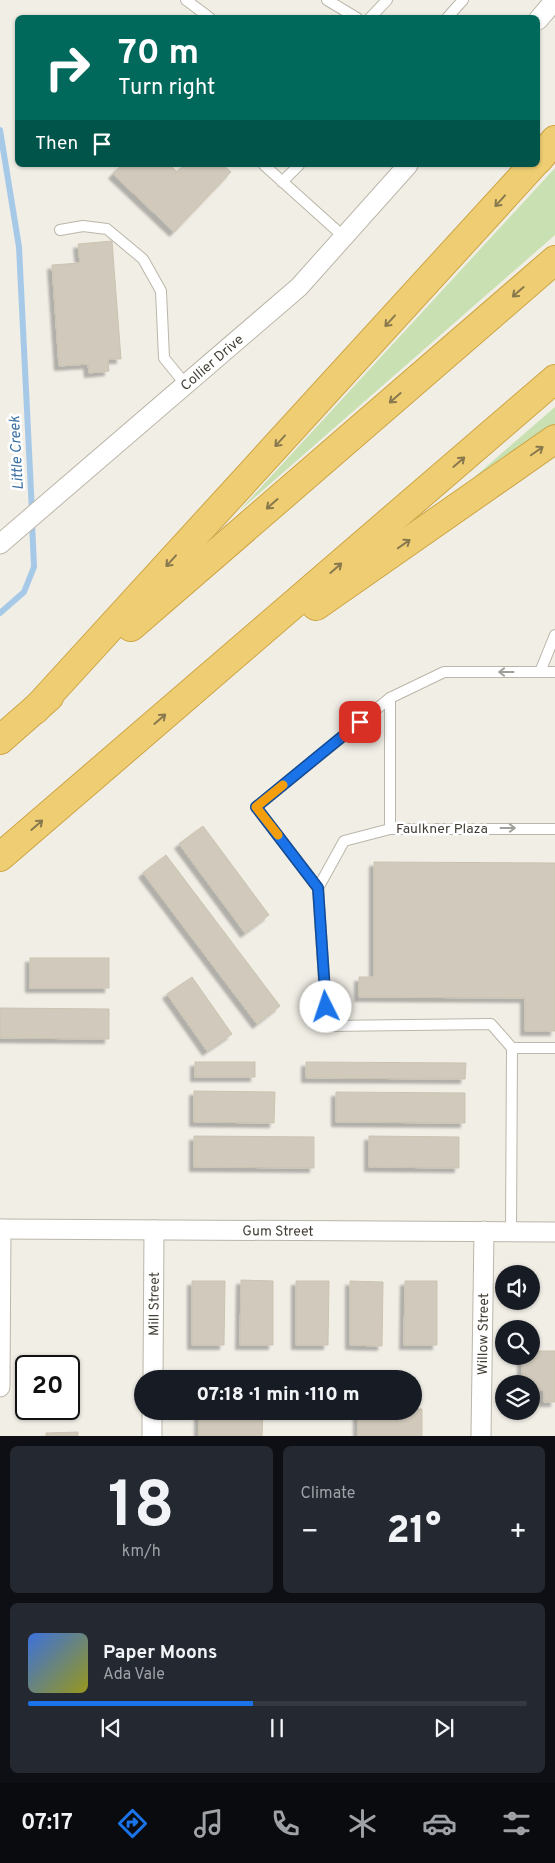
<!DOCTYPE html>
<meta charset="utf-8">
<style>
body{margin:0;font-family:Overpass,sans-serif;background:#242831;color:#f1f3f6;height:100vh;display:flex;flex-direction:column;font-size:19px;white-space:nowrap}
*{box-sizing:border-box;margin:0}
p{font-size:16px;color:#9ea1a6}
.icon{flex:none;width:28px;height:28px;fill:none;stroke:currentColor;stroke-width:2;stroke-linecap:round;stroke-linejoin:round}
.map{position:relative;height:1436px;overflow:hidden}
.details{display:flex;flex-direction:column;gap:10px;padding:10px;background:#0d0f14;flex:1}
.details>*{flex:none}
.hud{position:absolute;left:15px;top:15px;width:525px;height:152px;border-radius:8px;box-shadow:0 1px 4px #0004;background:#00695c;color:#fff;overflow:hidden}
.fabs{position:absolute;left:495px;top:1265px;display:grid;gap:10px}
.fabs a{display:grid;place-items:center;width:45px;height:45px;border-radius:50%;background:#171b24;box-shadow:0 1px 4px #0004;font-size:25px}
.speed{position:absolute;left:15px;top:1355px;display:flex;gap:10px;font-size:25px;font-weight:700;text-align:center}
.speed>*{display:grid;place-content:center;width:65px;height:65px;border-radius:50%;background:#171b24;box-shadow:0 1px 4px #0004;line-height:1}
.speed .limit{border:2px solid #111;border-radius:8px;background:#fff;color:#111}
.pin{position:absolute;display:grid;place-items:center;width:42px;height:42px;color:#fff;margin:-21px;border-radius:10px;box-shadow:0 2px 8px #0006}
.me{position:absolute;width:55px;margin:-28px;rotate:356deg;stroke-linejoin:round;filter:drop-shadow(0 0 4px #0008)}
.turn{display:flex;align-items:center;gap:18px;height:105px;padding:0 20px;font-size:22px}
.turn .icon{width:65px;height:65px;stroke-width:2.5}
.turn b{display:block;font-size:35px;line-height:42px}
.then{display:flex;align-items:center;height:48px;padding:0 20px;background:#0003;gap:10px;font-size:19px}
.big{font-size:38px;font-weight:800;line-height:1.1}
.details .widget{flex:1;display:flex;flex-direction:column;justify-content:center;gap:8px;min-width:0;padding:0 18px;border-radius:8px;background:#242831}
.details .dial{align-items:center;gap:0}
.dial b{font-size:65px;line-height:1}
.song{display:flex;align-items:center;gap:15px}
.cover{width:60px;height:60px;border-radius:8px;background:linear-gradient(135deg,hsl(220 70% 55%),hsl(60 70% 35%))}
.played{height:5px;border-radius:2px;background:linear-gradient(90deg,#1a73e8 45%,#363941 45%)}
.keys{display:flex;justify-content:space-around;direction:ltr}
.heat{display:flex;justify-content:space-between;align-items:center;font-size:28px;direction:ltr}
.details .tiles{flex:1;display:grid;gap:10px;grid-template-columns:1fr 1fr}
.widget:last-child{grid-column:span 2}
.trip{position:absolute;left:134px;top:1370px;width:288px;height:50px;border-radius:25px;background:#171b24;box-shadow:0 1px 4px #0004;font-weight:800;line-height:50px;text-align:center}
.tabs{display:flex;height:80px;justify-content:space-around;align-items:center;background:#090b0e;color:#9ea1a6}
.tabs .icon{width:35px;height:35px}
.tabs .current{color:#1a73e8}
.tabs b{font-size:22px;color:#f1f3f6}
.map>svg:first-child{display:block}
.green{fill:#c9e1b2}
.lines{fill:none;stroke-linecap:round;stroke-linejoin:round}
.stream{stroke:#a7c9e8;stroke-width:6}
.building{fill:#d1cabc;stroke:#cbc3b0;filter:url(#shadow)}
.service-casing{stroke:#bbb6a9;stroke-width:12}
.minor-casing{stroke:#bbb6a9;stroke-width:21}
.motorway-casing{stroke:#cda444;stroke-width:30}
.service{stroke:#fff;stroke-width:10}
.minor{stroke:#fff;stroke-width:19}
.motorway{stroke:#efce73;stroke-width:28}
.oneway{stroke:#88784e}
.oneway2{stroke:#a19f9a}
.route-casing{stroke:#114b97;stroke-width:12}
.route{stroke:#1a73e8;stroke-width:9}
.slow{stroke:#f59e0b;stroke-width:9}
.labels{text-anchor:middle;stroke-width:5;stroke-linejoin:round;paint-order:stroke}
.street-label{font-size:14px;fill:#433f36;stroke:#fff}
.water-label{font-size:15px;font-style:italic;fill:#3a70a3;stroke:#fff}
</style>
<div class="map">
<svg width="555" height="1436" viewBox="0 0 555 1436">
<defs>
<filter id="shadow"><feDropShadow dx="-4.5" dy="4.5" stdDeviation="1" flood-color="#0004"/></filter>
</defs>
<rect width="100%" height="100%" fill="#f1eee6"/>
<!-- green -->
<g class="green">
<polygon points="555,168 555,235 238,512"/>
<polygon points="555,407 555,434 470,488 471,480"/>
</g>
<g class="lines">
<!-- stream -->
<g class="stream">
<polyline points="0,130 19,247 32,512"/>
<polyline points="0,613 24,592 34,567 32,522"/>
</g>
</g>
<!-- building -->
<g class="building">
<polygon points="122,165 170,165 177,172 184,165 223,165 231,172 174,232 113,174"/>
<polygon points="112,241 121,359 108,359 109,371 89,373 88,364 59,366 52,265 80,263 78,244"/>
<polygon points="203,826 269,915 245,933 179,844"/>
<polygon points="166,855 280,1006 257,1024 143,873"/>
<polygon points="374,862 555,863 555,1031 525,1031 525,998 359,997 359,977 374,977"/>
<rect x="30" y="958" width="79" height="30"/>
<polygon points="192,977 232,1034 207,1051 167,994"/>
<polygon points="0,1008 109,1009 109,1039 0,1038"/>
<rect x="195" y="1062" width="60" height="15"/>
<polygon points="306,1062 466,1063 465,1079 306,1078"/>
<polygon points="194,1091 275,1092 274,1123 194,1122"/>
<polygon points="336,1092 465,1093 465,1123 336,1122"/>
<polygon points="194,1136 314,1137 314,1168 194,1167"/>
<polygon points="369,1136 459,1137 459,1168 369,1167"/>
<polygon points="241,1280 273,1281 273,1345 240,1345"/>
<polygon points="192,1281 225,1281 224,1345 192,1345"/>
<polygon points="296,1281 329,1281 328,1345 296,1345"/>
<polygon points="350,1281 383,1282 382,1346 350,1345"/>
<polygon points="405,1281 437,1281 437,1345 404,1345"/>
<polygon points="531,1351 555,1351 555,1402 544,1402 544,1390 531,1390 531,1384 522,1384 522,1356 531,1356"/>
<polygon points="412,1409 422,1409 422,1436 358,1436 358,1411 412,1411"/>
<polygon points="199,1411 263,1411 262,1436 199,1436"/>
<polygon points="78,1432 78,1436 46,1436 46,1433"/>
</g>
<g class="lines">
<!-- service casing -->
<g class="service-casing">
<g id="service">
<polyline points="186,0 210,18"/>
<polyline points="327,0 357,18"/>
<polyline points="370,18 387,0"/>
<polyline points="447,18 463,0"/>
<polyline points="264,165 344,237"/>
<polyline points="282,182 299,165"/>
<polyline points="60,230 83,226 107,229 143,259 161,291 164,358 186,385"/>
<polyline points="540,672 555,635"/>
<polyline points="390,829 390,698 444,672 555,672"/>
<polyline points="318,888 256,807 390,698"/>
<polyline points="512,1048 555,1048"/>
<polyline points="511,1232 512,1048 491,1024 327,1026 318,888 344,841 390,829 555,829"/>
</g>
</g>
<!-- minor casing -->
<g class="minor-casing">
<g id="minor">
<polyline points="538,20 555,0"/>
<path id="s1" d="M0 544 299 287 408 165"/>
<path id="s2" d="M0 1229 555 1232"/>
<path id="s3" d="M153 1379 154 1230"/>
<polyline points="0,1387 1,1229"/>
<polyline points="152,1436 152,1411"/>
<path id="s4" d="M481 1436 484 1231"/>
</g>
</g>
<!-- motorway casing -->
<g class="motorway-casing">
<g id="motorway">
<polyline points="538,160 555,140"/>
<polyline points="316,606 555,439"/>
<polyline points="131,627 555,260"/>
<polyline points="35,710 533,165"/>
<polyline points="0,740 49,697"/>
<polyline points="0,857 555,379"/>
</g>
</g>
<!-- service -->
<use href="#service" class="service"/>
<!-- minor -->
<use href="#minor" class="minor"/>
<!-- motorway -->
<use href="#motorway" class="motorway"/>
</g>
<!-- one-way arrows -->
<defs><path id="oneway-shaft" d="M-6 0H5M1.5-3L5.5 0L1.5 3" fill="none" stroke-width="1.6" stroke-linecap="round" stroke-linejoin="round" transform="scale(1.25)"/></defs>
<g class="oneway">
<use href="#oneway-shaft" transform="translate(500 201) rotate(132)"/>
<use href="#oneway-shaft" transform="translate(518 292) rotate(139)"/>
<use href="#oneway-shaft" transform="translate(390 321) rotate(132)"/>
<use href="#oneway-shaft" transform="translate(395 398) rotate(139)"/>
<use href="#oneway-shaft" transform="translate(280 441) rotate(132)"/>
<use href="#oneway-shaft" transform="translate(537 451) rotate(-35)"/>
<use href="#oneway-shaft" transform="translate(459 462) rotate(-41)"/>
<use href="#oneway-shaft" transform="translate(272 504) rotate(139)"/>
<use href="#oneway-shaft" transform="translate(404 544) rotate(-35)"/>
<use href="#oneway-shaft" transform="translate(171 561) rotate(132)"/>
<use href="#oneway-shaft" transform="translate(336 568) rotate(-41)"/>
<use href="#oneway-shaft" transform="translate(160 719) rotate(-41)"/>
<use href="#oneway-shaft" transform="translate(37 825) rotate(-41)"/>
</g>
<g class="oneway2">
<use href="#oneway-shaft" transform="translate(506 672) rotate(-180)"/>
<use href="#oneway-shaft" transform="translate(508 828)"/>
</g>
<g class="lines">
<!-- route casing -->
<g class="route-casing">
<polyline id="route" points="326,1007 318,888 256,807 360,722"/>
</g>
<!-- route -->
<use href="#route" class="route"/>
<!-- slow -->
<polyline class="slow" points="278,835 256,807 283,785"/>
</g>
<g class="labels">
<!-- street labels -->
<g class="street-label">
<text dy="5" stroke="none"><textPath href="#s1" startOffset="279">Collier Drive</textPath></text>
<text x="442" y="833">Faulkner Plaza</text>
<text dy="5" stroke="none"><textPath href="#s2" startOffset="278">Gum Street</textPath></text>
<text dy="5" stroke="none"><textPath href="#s3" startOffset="75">Mill Street</textPath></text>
<text dy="5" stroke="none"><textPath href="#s4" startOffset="102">Willow Street</textPath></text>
</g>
<!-- water labels -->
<g class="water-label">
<text transform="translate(16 453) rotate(-93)" y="5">Little Creek</text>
</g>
</g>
</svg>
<div class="fabs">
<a><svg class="icon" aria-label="sound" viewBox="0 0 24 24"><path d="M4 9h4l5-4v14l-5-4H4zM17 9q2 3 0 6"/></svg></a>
<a><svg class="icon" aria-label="search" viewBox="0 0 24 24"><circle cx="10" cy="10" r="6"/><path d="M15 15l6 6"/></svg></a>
<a><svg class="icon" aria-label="layers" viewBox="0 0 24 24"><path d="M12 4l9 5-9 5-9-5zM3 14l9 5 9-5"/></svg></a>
</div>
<div class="speed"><div class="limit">20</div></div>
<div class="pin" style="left:360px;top:722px;background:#d93025"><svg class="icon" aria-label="arrive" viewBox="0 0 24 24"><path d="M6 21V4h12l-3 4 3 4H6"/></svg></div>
<svg class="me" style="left:326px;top:1007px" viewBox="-20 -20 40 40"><circle r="19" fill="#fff"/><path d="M0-13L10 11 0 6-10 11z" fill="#1a73e8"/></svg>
<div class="trip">07:18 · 1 min · 110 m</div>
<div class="hud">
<div class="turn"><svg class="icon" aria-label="right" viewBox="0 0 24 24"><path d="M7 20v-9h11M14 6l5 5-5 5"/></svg><div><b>70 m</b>Turn right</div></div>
<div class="then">Then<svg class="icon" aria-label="arrive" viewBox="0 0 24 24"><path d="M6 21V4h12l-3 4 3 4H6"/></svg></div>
</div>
</div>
<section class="details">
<div class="tiles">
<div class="widget dial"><b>18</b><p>km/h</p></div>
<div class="widget"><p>Climate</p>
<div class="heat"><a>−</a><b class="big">21°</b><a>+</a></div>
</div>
<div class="widget">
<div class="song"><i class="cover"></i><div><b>Paper Moons</b><p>Ada Vale</p></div></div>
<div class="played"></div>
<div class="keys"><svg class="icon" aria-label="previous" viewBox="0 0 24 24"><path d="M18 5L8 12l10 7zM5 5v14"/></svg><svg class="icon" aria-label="pause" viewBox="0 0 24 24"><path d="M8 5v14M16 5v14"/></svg><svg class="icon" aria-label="next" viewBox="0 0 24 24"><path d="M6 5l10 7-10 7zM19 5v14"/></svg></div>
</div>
</div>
</section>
<nav class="tabs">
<b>07:17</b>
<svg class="icon current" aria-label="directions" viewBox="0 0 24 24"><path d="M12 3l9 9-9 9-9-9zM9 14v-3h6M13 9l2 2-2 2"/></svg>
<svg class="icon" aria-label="music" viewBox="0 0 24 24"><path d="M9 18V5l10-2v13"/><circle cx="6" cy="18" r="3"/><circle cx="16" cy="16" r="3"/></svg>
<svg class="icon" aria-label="phone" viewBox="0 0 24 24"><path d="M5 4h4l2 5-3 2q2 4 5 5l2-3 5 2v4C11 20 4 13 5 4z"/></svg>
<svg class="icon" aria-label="climate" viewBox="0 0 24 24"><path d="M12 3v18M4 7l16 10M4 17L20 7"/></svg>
<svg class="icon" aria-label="car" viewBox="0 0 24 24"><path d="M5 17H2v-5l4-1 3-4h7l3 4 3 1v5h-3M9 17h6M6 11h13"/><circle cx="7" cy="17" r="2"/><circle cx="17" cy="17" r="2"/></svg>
<svg class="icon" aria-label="filters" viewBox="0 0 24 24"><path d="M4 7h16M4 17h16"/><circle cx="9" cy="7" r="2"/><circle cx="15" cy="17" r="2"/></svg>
</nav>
